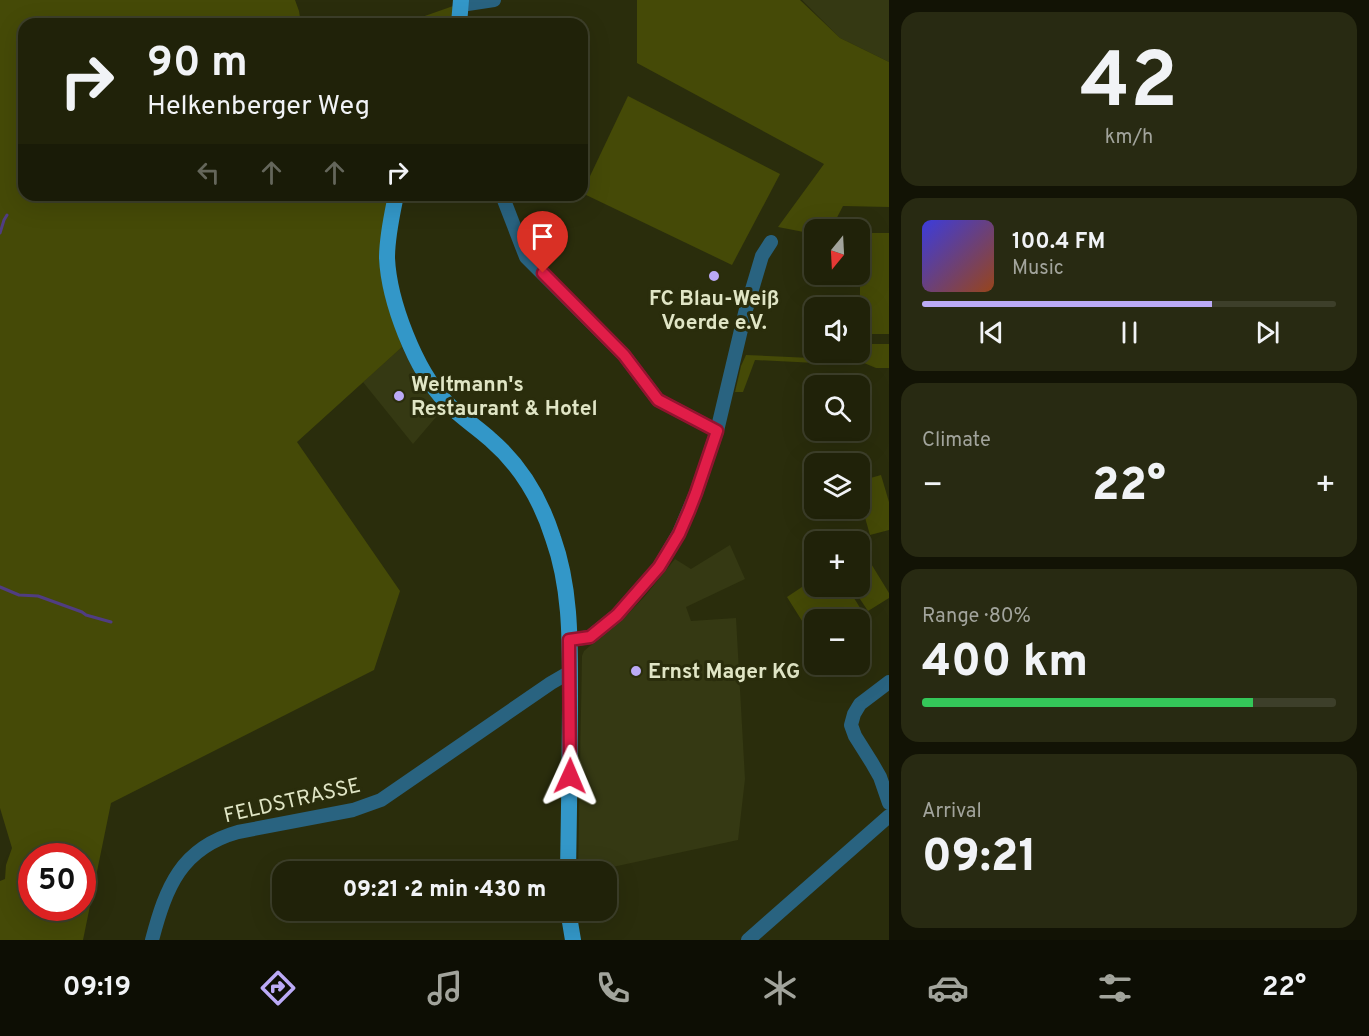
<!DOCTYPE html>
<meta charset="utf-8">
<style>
body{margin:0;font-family:Overpass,sans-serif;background:#282a12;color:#f1f3f6;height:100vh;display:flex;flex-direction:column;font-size:22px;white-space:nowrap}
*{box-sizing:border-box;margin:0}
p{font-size:20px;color:#a2a49c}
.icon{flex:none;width:33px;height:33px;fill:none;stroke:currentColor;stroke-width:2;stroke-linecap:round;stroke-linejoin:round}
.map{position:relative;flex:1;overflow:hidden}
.side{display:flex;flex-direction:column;gap:12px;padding:12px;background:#121305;width:480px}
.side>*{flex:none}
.top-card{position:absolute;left:18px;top:18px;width:570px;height:183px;border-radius:18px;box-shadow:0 6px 24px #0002,0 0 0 2px #3d3f2a;background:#202209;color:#f1f3f6;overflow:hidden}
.needle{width:39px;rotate:198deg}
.fabs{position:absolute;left:804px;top:219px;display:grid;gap:12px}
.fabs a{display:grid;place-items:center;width:66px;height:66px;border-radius:12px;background:#202209;box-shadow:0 6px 24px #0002,0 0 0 2px #3d3f2a;font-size:30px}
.speed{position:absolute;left:18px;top:843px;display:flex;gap:12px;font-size:30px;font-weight:700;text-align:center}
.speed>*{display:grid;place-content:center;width:78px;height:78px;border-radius:50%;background:#202209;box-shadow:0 6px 24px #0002,0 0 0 2px #3d3f2a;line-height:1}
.speed .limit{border:9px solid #d22;background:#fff;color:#111}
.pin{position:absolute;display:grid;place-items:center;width:51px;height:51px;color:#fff;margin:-62px -26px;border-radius:50% 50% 50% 0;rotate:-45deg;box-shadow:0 0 6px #0007}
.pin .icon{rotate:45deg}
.me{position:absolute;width:66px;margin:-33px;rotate:1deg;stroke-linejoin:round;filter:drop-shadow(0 0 4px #0008)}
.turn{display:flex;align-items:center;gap:21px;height:126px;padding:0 30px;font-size:27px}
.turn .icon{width:78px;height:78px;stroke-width:2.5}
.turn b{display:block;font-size:42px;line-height:51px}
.lanes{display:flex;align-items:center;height:57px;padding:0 30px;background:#0003;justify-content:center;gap:30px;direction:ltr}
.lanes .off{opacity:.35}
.big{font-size:45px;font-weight:800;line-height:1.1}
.side .card{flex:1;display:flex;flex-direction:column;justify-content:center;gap:9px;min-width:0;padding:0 21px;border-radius:18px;background:#282a12}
.side .dial{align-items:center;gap:0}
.dial b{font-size:78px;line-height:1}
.song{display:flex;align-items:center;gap:18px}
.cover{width:72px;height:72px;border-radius:9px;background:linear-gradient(135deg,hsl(240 70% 55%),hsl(20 70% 35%))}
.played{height:6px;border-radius:3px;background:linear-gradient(90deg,#bbaaf6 70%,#3d3f2a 70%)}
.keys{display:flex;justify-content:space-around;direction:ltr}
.heat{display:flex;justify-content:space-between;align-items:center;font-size:33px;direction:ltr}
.charge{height:9px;border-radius:4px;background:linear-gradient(90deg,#34c759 80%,#3d3f2a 0)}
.trip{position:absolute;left:272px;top:861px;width:345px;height:60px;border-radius:18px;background:#202209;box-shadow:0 6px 24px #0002,0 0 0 2px #3d3f2a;font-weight:800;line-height:60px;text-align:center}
.tabs{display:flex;height:96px;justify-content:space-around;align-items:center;background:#0d0e04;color:#a2a49c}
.tabs .icon{width:42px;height:42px}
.tabs .selected{color:#bbaaf6}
.tabs b{font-size:27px;color:#f1f3f6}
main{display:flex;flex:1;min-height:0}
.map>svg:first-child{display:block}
.built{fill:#353913}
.green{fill:#454a07;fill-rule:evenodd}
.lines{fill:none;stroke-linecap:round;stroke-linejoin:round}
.stream{stroke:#503d81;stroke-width:3}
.minor{stroke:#296380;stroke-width:14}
.major{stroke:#3397c8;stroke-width:16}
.route-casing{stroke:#92132f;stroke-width:15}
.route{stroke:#e11d48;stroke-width:10}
.poi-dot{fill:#bbaaf6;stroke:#2a2d0c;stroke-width:2}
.labels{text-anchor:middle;stroke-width:6;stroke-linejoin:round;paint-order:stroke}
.poi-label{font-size:21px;font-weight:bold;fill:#e0e5c5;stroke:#2a2d0c;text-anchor:start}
.street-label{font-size:21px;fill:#e0e5c5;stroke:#2a2d0c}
</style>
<main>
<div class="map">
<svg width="889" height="940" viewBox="0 0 889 940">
<rect width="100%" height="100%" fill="#2a2d0c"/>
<!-- built -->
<g class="built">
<polygon points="802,0 889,0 889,62 840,38"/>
<polygon points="402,347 421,385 442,410 413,444 363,382"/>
<polygon points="730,545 745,579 686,607 691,621 736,618 745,779 738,840 594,871 578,872 582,656 584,651 628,614 645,596 675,559 691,569"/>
</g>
<!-- green -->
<g class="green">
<path d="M0 0H295L299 11 301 24H24V195H393L381 238 383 287 402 347 297 442 400 591 374 670 111 803 83 940H0V881L5 879 6 865 12 848 0 808ZM32 856H82V908H32Z"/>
<polygon points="637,0 800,0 840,38 889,62 889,207 843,206 831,229 814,230 814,234 778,227 824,164 637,63"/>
<polygon points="456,5 452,24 402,24"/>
<polygon points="628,96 780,174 732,265 582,193"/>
<rect x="860" y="233" width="29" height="101"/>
<rect x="833" y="275" width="20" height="9"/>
<polygon points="860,344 889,344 889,368 876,368 864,363 836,364 755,360 743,392 735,392 741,366 746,355 833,359 834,353 860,352"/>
<polygon points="881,475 889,502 889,530 870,535 860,500 860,481"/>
<polygon points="862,549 889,593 889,598 868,611 852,587 860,586 860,551"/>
<polygon points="814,579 814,586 847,587 864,614 855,619 814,620 814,640 787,597"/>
</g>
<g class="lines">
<!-- stream -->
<g class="stream">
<polyline points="37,197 57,198 59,195"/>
<polyline points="0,233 4,220 7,215"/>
<polyline points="0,587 19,595 38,596 82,612 86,615 111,622"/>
</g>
<!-- minor -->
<g class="minor">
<polyline points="461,5 494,0"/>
<polyline points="502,195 526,257 624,355 658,400 717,431"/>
<polyline points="569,640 590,637 617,615 659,567 679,533 696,493 717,431 745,313 762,256 771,242"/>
<polyline points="889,682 860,704 854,714 851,725 855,736 872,763 880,777 889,803"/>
<path d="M152 940C166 887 181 848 238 832L353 810 381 800 551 683 570 672"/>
<polyline points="748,940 889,816"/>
</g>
<!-- major -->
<g class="major">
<polyline points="459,24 461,0"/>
<path d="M396 195C392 215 387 236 387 258 389 301 415 370 446 402 459 416 477 427 491 440 521 466 541 500 553 538 571 588 570 642 570 695 570 754 569 813 568 872"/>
<polyline points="568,910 573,940"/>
</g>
</g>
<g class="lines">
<!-- route casing -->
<g class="route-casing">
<polyline id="route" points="543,273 624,355 658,400 717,431 696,493 689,511 679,534 659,567 617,615 590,637 569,640 570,776"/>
</g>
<!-- route -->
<use href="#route" class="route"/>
</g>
<!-- markers -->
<g class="poi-dot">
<circle cx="714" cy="276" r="6"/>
<circle cx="399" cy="396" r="6"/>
<circle cx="636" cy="671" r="6"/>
</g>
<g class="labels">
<!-- poi labels -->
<g class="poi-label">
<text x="714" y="305" text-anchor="middle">FC Blau-Weiß<tspan x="714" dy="24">Voerde e.V.</tspan></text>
<text x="411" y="391">Weltmann's<tspan x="411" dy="24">Restaurant &amp; Hotel</tspan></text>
<text x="648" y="678">Ernst Mager KG</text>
</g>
<!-- street labels -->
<g class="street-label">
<text transform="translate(292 800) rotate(-13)" y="7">FELDSTRASSE</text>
</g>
</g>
</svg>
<div class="fabs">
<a><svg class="needle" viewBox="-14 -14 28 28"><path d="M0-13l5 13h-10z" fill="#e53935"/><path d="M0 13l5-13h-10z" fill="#a2a49c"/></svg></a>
<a><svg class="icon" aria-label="sound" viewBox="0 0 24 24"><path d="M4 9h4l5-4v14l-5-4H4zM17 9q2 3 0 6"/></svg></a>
<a><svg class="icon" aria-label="search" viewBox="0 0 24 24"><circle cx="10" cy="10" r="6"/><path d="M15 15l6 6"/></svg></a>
<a><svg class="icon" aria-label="layers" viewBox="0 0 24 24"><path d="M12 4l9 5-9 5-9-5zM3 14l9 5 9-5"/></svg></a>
<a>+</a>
<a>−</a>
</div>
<div class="speed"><div class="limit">50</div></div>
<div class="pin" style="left:543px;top:273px;background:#d93025"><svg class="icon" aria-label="arrive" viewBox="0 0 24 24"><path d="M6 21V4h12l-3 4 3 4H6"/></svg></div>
<svg class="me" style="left:570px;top:776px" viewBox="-20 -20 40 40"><path d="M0-17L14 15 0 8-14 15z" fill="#e11d48" stroke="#fff" stroke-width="4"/></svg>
<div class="trip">09:21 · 2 min · 430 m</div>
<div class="top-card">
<div class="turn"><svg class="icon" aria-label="right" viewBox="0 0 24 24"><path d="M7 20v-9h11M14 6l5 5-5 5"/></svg><div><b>90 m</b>Helkenberger Weg</div></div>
<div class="lanes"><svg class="icon off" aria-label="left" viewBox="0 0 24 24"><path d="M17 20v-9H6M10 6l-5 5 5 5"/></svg><svg class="icon off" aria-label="ahead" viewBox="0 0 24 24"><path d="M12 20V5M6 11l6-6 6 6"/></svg><svg class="icon off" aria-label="ahead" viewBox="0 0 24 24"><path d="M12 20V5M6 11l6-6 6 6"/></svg><svg class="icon" aria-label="right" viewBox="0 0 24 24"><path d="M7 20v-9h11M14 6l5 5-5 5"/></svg></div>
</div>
</div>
<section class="side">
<div class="card dial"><b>42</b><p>km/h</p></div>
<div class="card">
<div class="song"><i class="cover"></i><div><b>100.4 FM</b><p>Music</p></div></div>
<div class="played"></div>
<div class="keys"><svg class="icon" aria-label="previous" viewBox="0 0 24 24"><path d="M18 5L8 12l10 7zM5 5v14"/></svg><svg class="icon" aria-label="pause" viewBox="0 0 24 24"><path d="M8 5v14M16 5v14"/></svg><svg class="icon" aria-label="next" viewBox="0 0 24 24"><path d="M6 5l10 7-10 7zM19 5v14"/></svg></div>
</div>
<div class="card"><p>Climate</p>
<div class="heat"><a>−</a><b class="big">22°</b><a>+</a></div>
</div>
<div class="card"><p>Range · 80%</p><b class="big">400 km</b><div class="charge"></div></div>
<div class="card"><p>Arrival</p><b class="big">09:21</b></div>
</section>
</main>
<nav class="tabs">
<b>09:19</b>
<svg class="icon selected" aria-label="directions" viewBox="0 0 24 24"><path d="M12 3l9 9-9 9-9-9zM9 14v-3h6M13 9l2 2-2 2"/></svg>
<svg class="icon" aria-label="music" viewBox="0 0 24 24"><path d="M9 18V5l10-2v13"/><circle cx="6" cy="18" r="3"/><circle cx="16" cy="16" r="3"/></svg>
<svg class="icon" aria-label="phone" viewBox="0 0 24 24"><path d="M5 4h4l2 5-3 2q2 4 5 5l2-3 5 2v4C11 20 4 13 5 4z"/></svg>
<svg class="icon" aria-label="climate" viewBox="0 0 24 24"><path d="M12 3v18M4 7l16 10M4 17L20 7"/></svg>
<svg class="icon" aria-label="car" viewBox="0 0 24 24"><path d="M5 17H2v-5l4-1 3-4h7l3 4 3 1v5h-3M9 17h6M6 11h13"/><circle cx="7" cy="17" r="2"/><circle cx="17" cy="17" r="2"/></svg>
<svg class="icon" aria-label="filters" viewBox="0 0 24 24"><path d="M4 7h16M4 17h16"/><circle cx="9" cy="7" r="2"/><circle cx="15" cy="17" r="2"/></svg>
<b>22°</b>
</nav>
